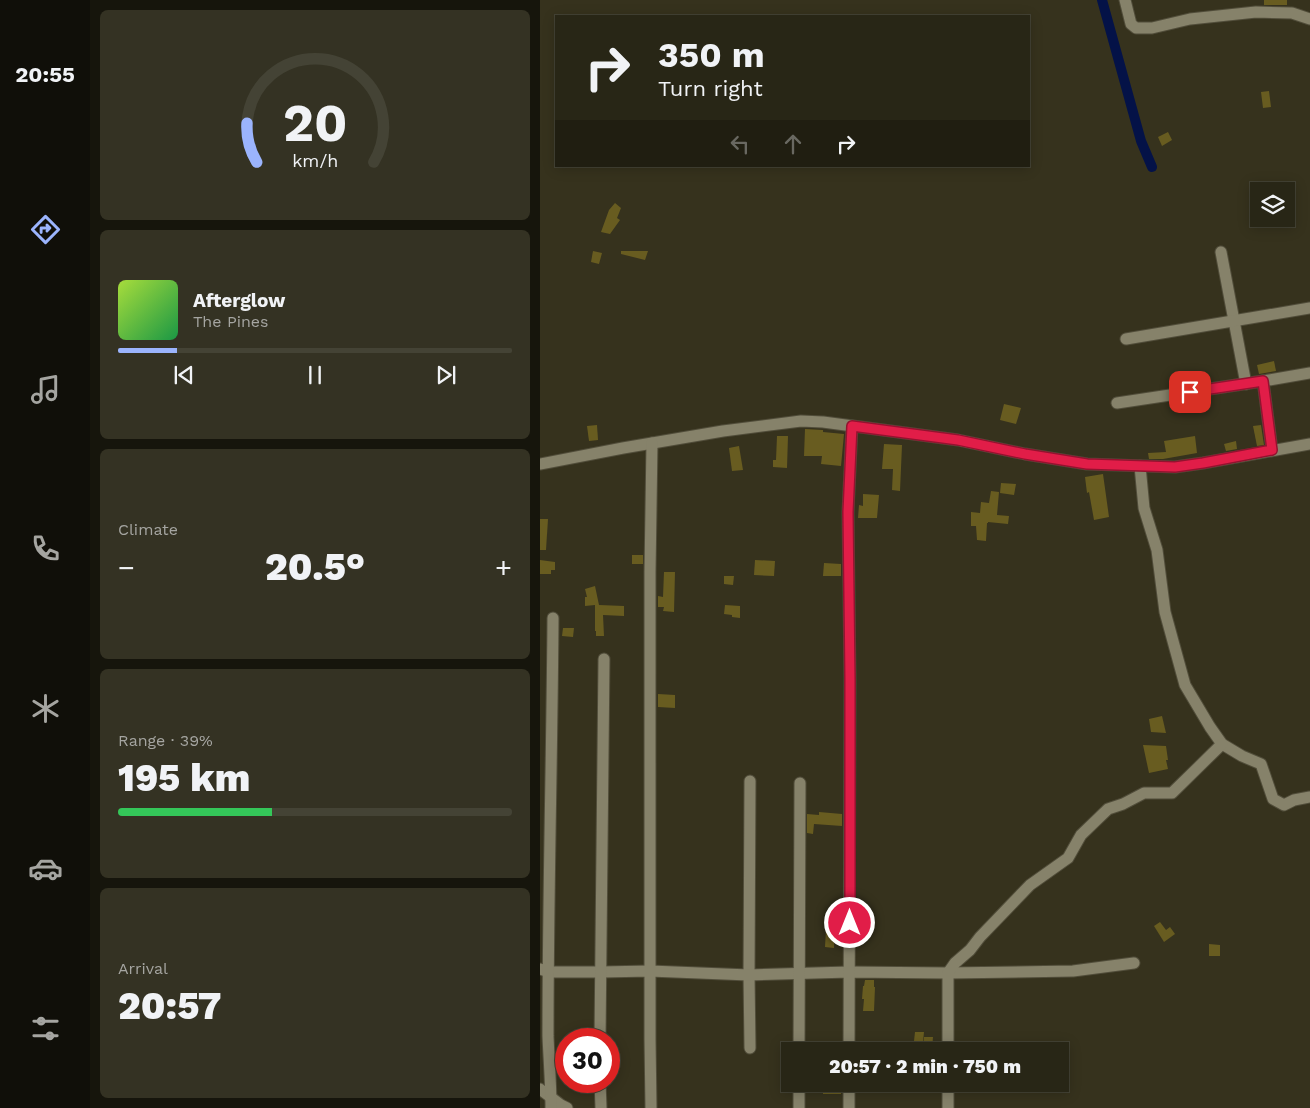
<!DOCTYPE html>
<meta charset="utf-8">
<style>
body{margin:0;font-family:"Work Sans",sans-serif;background:#343223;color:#f1f3f6;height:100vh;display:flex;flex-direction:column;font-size:19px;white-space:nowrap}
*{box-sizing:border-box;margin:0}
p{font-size:16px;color:#a5a5a1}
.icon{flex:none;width:28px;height:28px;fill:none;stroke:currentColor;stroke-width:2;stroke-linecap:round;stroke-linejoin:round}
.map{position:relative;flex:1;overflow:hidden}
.side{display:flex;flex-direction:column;gap:10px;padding:10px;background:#16150c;width:450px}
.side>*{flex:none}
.hud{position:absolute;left:15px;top:15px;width:475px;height:152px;border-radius:0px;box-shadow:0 2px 12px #0003,0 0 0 1px #444335;background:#282616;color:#f1f3f6;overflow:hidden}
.tools{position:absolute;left:710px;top:182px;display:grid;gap:10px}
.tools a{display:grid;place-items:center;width:45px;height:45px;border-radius:0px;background:#282616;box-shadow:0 2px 12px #0003,0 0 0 1px #444335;font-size:25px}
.speed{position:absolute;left:15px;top:1028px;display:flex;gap:10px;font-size:25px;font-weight:700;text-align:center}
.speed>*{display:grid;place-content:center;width:65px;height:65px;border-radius:50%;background:#282616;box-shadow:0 2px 12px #0003,0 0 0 1px #444335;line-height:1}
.speed .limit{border:8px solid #d22;background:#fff;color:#111}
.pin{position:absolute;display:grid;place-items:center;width:42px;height:42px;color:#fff;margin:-21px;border-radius:10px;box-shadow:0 2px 8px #0006}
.me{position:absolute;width:55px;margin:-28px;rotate:0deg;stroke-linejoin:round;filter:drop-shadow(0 0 4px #0008)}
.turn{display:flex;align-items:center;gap:18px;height:105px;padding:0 20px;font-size:22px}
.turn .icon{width:65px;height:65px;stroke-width:2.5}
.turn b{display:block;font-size:35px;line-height:42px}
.lanes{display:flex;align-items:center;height:48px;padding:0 20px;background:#0003;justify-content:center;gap:25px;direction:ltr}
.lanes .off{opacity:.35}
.big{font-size:38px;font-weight:800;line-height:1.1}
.side .tile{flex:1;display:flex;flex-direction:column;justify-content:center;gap:8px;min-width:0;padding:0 18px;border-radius:8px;background:#343223}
.side .dial{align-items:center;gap:0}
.dial svg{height:130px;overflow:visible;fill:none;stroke:#444335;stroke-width:7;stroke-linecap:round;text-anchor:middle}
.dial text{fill:#f1f3f6;stroke:none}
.song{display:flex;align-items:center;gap:15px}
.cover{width:60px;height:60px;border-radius:8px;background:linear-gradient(135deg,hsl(80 70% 55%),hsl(140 70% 35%))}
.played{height:5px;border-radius:2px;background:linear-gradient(90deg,#9bb4fd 15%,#444335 15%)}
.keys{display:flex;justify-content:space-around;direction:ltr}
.heat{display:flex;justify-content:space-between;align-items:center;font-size:28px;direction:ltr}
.charge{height:8px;border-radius:4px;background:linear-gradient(90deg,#34c759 39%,#444335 0)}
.trip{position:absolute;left:241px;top:1042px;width:288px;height:50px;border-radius:0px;background:#282616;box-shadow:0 2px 12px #0003,0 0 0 1px #444335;font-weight:800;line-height:50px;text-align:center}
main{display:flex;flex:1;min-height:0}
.tabs{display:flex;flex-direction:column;width:90px;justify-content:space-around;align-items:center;background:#100f09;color:#a5a5a1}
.tabs .icon{width:35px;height:35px}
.tabs .selected{color:#9bb4fd}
.tabs b{font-size:22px;color:#f1f3f6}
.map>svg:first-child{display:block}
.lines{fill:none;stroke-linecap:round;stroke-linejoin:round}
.canal{stroke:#041247;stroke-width:10}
.building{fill:#685c20}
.street-casing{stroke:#514d3a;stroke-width:13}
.street{stroke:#86826a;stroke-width:11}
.route-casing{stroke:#92132f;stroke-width:12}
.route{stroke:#e11d48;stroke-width:9}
</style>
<main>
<nav class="tabs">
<b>20:55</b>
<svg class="icon selected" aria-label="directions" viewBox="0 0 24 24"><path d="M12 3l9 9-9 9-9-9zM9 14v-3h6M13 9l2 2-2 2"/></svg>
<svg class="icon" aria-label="music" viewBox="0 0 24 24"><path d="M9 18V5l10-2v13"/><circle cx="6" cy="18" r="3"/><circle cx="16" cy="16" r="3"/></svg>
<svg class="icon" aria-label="phone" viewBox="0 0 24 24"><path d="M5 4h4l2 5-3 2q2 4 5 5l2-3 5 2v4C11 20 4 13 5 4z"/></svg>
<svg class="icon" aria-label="climate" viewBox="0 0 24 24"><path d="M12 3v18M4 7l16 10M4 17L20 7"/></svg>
<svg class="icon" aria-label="car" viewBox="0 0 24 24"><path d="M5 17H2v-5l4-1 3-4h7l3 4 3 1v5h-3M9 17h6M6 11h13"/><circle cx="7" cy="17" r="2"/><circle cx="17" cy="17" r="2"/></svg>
<svg class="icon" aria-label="filters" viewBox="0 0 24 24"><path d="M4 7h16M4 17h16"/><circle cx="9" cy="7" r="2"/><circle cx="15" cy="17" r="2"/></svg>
</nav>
<section class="side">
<div class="tile dial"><svg viewBox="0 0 100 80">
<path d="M14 69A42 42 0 1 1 86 69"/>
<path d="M14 69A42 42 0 0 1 8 45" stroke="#9bb4fd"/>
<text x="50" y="56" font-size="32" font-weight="700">20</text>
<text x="50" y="72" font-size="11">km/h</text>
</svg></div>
<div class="tile">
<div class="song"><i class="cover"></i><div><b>Afterglow</b><p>The Pines</p></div></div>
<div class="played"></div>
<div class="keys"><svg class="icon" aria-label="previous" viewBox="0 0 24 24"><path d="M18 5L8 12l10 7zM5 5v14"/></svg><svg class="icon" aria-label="pause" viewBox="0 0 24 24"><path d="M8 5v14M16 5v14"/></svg><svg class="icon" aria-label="next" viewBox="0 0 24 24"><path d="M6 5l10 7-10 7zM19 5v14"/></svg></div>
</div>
<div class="tile"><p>Climate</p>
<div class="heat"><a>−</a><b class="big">20.5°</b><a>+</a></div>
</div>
<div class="tile"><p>Range · 39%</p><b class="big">195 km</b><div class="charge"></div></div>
<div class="tile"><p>Arrival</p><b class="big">20:57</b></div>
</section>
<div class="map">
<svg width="770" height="1108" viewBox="0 0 770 1108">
<rect width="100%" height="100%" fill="#36321d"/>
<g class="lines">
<!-- canal -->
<polyline class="canal" points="562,0 601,141 612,167"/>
</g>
<!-- building -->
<g class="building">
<rect x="724" y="0" width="23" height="5"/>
<polygon points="729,91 731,107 723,108 721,92"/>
<polygon points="628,132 632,140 622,146 618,137"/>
<polygon points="75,203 81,208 77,218 80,220 70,234 61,232 69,210"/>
<polygon points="53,251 62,253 59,264 51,262"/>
<polygon points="81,251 108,251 105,260 81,254"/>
<polygon points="734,361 736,371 719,374 717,365"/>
<polygon points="464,404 481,408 476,424 460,420"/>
<polygon points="57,425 58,440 49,441 47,426"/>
<polygon points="721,425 724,445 717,446 713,426"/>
<polygon points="265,429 283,430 283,432 304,434 301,466 281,464 282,456 264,456"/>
<polygon points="237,436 248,436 247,468 233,467 233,460 236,460"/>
<polygon points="655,436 657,453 623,459 609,459 608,453 626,452 624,441"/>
<polygon points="696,441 697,449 686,451 684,444"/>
<polygon points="344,444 362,445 360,491 352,490 353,469 342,469"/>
<polygon points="199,446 203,470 192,471 189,448"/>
<polygon points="563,474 569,517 554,520 549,492 547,493 545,477"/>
<polygon points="461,483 476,484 474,495 460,493"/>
<polygon points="451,491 459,492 457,515 469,516 468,524 448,522 448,523 447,523 446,541 437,540 436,526 431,526 431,512 440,513 441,502 449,503"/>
<polygon points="323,494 339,495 337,518 318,518 319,505 323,506"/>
<polygon points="0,519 8,519 6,550 0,550"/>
<rect x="92" y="555" width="11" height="9"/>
<polygon points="0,560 15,562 15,570 11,570 11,574 0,574"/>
<polygon points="215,560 235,561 234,576 214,575"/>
<polygon points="284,563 301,564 301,576 283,576"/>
<polygon points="124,572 135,572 134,612 123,611 124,607 118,607 118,596 123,597"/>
<polygon points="184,576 194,576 193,585 184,584"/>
<polygon points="55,586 59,605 84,606 84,616 63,615 64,636 56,636 56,631 55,631 55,605 45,606 45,597 47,597 45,589"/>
<polygon points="185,605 200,606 200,618 192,617 192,615 184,614"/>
<polygon points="23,628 34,628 33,637 22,636"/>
<polygon points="118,694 135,695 135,708 118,707"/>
<polygon points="622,716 626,733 611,732 609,719"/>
<polygon points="603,745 626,746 628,760 626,760 628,769 609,773"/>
<polygon points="279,812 302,814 302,826 274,824 273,834 267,833 267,814 279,815"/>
<polygon points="285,916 301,917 300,930 295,929 294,948 285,947 286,929 285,929"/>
<polygon points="317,916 326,917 325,929 317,929"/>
<polygon points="620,922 626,930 630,927 635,934 624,942 614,926"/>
<polygon points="669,944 680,945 680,956 669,956"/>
<polygon points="325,980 334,980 334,987 335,987 334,1011 323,1011 324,999 322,999 323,986 324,986"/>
<polygon points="375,1032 384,1032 383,1042 374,1041"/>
<polygon points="384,1037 393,1037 392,1049 383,1049"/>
<rect x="283" y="1084" width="18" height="10"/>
</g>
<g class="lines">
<!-- street casing -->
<g class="street-casing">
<g id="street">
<polyline points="585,0 591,24 596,28 612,28 650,19 716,12 752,13 770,19"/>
<polyline points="681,252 706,384"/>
<polyline points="586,339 770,308"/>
<polyline points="723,381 770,373"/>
<polyline points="577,403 723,381 732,450"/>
<polyline points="0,464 83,448 183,431 261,421 283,422 418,440 485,454 547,464 635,467 663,463 770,444"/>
<polyline points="600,466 604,508 617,550 625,612 645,685 670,727 682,744 702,756 721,764 733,799 744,805 754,800 770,797"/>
<polyline points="210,781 209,975 210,1048"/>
<polyline points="0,969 9,972 61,972 110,971 209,975 309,972 408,973 533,971 594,963"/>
<polyline points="60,1039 64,659"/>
<polyline points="259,1051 260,783"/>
<polyline points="309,1051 310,679 308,512 312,426"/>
<polyline points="408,1051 408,973 415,963 430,950 440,937 490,885 528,858 541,835 568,809 583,804 604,793 632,793 682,744"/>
<polyline points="60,1081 61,1108"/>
<polyline points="309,1084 309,1108"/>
<polyline points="0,1089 21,1105 27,1108"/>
<path d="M11 1108C11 1084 9 1060 8 1036 8 897 12 758 13 618"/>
<polyline points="111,1108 110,1039 110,572 112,443"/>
<polyline points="259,1108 259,1084"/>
<polyline points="408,1108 408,1084"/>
</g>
</g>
<!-- street -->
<use href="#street" class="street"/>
</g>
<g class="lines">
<!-- route casing -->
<g class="route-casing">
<polyline id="route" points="310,923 310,679 308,512 312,426 418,440 485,454 547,464 635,467 663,463 732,450 723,381 650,392"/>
</g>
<!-- route -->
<use href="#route" class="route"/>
</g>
</svg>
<div class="tools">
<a><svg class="icon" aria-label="layers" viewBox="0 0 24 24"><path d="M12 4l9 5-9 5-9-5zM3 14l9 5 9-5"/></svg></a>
</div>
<div class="speed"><div class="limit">30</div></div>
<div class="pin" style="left:650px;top:392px;background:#d93025"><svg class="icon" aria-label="arrive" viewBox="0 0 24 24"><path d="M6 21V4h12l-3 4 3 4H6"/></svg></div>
<svg class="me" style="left:310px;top:923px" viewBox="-20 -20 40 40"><circle r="17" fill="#e11d48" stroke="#fff" stroke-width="3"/><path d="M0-11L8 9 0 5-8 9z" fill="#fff"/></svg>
<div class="trip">20:57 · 2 min · 750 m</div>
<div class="hud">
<div class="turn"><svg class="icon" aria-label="right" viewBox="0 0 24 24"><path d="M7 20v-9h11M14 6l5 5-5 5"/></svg><div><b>350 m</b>Turn right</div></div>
<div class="lanes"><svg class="icon off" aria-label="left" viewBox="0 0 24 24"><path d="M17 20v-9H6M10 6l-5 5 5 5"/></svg><svg class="icon off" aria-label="ahead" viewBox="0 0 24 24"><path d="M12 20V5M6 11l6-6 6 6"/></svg><svg class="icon" aria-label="right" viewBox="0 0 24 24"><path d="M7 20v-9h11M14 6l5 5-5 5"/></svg></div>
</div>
</div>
</main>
